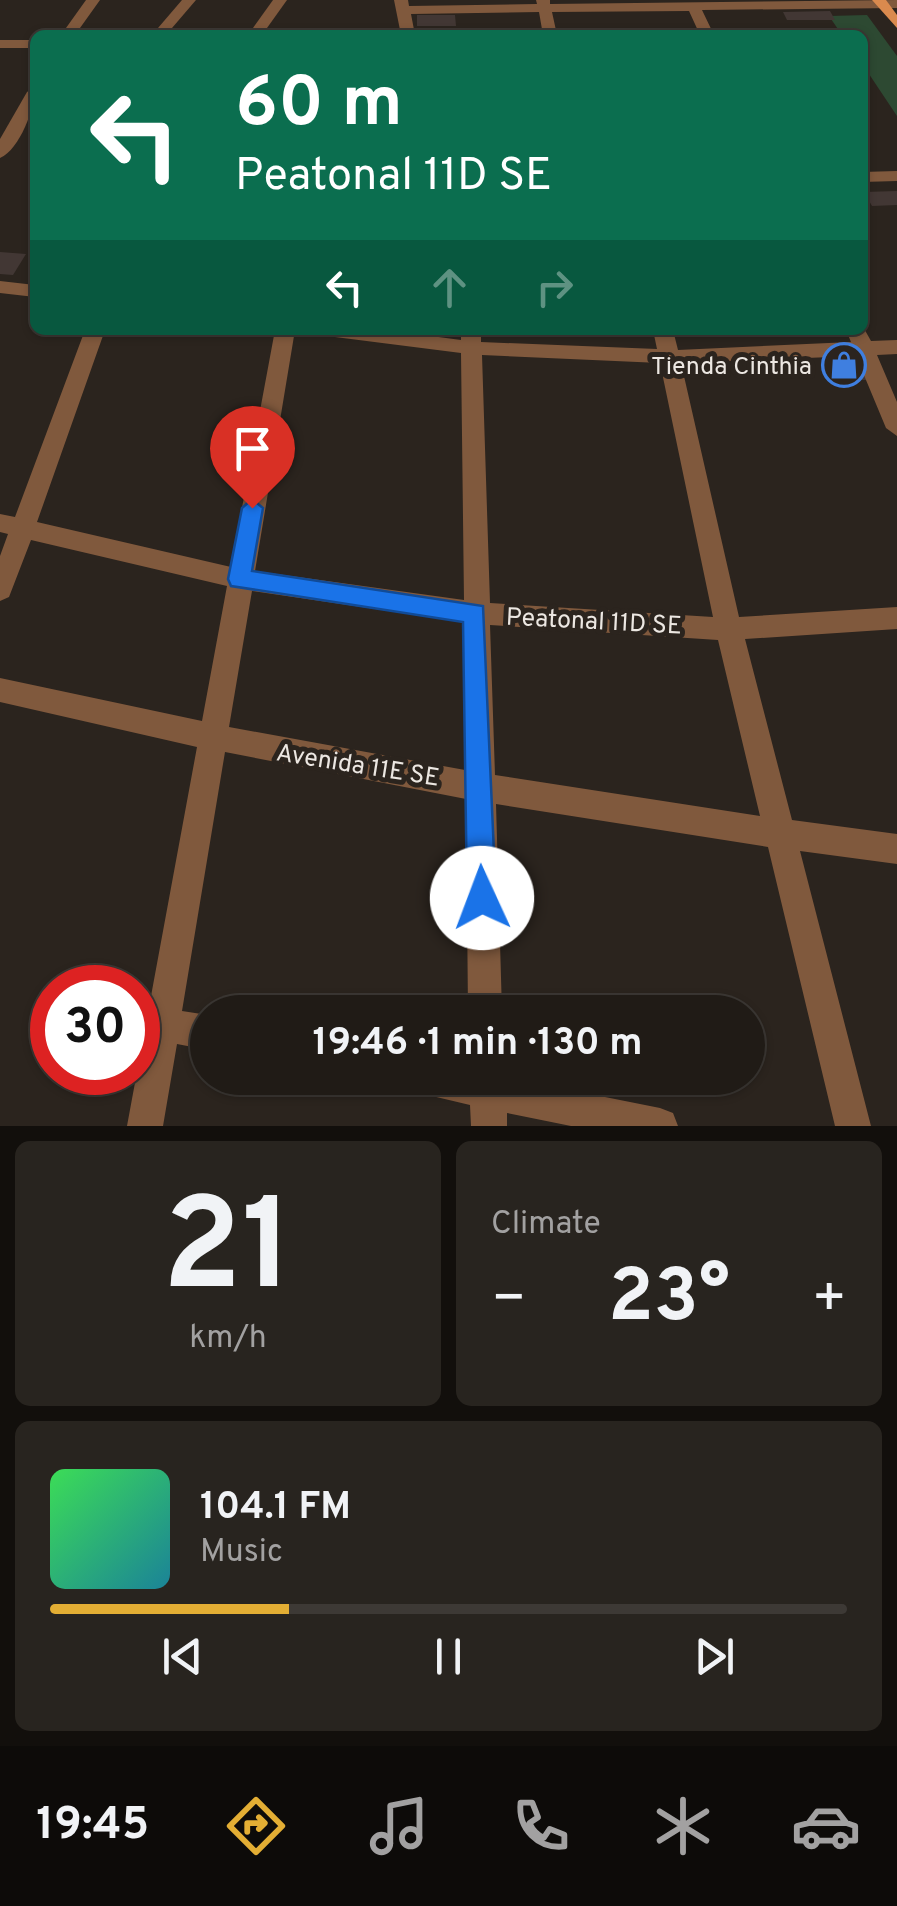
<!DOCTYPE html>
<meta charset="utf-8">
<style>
body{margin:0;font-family:Overpass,sans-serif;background:#28241f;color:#f1f3f6;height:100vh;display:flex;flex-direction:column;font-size:38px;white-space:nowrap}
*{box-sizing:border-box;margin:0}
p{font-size:32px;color:#a2a1a1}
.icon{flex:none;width:55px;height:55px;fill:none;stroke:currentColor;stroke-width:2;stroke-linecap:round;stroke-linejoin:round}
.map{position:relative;height:1126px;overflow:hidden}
.details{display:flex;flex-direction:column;gap:15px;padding:15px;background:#120f0c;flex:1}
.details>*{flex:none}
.guide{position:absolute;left:30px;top:30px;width:838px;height:305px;border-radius:15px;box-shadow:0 2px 8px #0004,0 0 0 2px #3d3935;background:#0b6e4f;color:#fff;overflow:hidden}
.speed{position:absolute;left:30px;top:965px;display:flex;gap:20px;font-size:50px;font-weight:700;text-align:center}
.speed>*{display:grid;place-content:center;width:130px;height:130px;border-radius:50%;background:#201b16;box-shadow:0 2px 8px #0004,0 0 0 2px #3d3935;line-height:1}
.speed .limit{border:15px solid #d22;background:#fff;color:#111}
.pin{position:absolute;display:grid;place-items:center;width:85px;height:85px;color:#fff;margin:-102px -42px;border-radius:50% 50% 50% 0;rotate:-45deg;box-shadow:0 0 10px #0007}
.pin .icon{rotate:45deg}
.me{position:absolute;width:110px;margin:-55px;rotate:358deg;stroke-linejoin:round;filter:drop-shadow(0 0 8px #0008)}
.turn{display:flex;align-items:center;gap:35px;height:210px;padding:0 40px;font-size:45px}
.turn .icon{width:130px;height:130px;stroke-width:2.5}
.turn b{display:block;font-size:70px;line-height:85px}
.lanes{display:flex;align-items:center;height:95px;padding:0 40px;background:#0003;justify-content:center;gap:50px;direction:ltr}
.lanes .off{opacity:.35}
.big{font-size:75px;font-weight:700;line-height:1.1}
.details .card{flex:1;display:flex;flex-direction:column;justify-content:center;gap:15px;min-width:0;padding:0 35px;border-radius:15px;background:#28241f}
.details .dial{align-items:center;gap:0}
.dial b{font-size:130px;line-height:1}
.song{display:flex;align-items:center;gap:30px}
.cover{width:120px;height:120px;border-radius:15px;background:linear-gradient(135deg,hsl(130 70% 55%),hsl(190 70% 35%))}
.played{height:10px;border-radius:5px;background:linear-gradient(90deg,#e3ae34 30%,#3d3935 30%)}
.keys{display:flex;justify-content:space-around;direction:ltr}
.heat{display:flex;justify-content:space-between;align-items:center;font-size:55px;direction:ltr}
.details .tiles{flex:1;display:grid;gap:15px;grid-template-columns:1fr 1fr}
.card:last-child{grid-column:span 2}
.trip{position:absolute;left:190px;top:995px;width:575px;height:100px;border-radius:50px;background:#201b16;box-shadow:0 2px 8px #0004,0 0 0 2px #3d3935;font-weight:700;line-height:100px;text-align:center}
.menu{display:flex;height:160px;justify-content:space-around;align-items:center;background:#0d0b09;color:#a2a1a1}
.menu .icon{width:70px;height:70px}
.menu .selected{color:#e3ae34}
.menu b{font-size:45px;color:#f1f3f6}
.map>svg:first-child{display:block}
.green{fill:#2d4932}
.building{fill:#423734}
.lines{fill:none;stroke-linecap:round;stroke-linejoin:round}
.minor{fill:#80593d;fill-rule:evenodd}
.major{fill:#da8a4e;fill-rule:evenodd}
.route{fill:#1a73e8;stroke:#114b97;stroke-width:2.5}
.labels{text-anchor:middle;stroke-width:10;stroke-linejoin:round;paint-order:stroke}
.poi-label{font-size:25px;fill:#ece7e2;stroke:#2b241e;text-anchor:end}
.street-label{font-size:25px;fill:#ece7e2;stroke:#2b241e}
</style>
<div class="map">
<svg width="897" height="1126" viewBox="0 0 897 1126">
<rect width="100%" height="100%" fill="#2b241e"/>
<!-- green -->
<polygon class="green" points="867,15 897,56 897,116 863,65 862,35 842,35 829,16"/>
<!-- building -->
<g class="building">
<polygon points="830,11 835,20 787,20 783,12"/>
<polygon points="417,15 455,15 456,26 417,26"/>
<polygon points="897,191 897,205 872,206 864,192"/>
<polygon points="0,252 26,254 13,275 0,274"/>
<polygon points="857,358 867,380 840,380 830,359"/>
</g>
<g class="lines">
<!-- minor -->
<g class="minor">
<polygon points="86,0 100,0 75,35 61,35"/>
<polygon points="182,0 196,0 166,35 152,35"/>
<polygon points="273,0 287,0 262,35 248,35"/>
<polygon points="394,0 408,0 409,6 537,4 536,0 550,0 550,4 897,0 897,8 702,10 714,35 700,35 689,11 552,12 557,35 543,35 539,12 411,14 415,35 401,35"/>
<rect x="0" y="40" width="35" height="8"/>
<path d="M35 87C35 108 20 149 0 158V139L27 92Z"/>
<polygon points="897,171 897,181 862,182 862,172"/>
<polygon points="0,281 35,285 35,297 0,293"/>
<path d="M862 325 871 341 897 340V354L877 355 897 402V436L886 428 856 356 681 363 739 617 897 607V629L745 639 792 820 897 834V864L800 851 871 1126H835L768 847 496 804 502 1012H468L466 799 225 752 182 1011 208 1015V1050L177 1044 163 1126H127L197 747 0 702V678L202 721 227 586 31 540 9 597 0 601V556L8 534 0 532V514L15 517 85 330H105L37 522 231 567 275 330H295L255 571 464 600 461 353 335 337 325 330H386L461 340V330H481V342L657 349 653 330H673L678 350 851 342 846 330H862ZM482 355 660 363 713 617 490 603ZM252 591 464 622 465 770 229 727ZM490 625 718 640 760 816 495 775Z"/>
<polygon points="406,1078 510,1078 660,1108 673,1113 678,1126 571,1126 507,1113 507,1126 471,1126 470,1105 411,1091"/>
</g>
<!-- major -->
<polygon class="major" points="872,0 886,0 897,15 897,28"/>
</g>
<!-- route -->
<polygon class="route" points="252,499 263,508 252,571 483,606 496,898 492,908 482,913 471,908 467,898 463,622 231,586 228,579 242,508"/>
<!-- icons -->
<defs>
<g id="shop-ring" transform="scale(2.25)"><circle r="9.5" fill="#2b241e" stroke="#3f7fe0" stroke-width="1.5"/><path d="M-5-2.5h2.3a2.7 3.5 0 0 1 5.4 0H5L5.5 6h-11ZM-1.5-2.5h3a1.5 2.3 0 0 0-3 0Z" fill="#3f7fe0"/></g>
</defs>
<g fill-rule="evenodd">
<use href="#shop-ring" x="844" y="365"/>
</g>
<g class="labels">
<!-- poi labels -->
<g class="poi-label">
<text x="812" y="374">Tienda Cinthia</text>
</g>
<!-- street labels -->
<g class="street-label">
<text transform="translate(594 620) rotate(3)" y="9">Peatonal 11D SE</text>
<text transform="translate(358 764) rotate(9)" y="9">Avenida 11E SE</text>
</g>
</g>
</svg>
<div class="speed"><div class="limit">30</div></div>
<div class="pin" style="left:252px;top:508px;background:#d93025"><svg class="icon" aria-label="arrive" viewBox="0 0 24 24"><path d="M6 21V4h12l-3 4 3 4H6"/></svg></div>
<svg class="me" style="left:482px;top:898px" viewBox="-20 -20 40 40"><circle r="19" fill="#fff"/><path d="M0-13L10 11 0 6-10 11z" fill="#1a73e8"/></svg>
<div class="trip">19:46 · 1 min · 130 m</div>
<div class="guide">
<div class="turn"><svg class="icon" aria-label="left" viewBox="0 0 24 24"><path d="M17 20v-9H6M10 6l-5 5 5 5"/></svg><div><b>60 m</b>Peatonal 11D SE</div></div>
<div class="lanes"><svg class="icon" aria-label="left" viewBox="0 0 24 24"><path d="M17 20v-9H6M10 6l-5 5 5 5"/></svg><svg class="icon off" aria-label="ahead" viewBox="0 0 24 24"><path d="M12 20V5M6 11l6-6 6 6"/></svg><svg class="icon off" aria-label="right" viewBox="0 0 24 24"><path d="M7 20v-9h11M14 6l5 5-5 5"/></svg></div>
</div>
</div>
<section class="details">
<div class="tiles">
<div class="card dial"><b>21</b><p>km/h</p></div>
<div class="card"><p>Climate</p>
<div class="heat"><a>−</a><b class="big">23°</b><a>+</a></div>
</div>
<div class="card">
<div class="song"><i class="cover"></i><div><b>104.1 FM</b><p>Music</p></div></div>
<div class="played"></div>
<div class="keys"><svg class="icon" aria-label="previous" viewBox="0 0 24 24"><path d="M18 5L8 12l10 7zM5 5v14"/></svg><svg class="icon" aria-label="pause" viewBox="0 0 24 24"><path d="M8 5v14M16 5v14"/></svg><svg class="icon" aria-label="next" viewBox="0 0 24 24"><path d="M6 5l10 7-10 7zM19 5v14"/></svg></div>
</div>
</div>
</section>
<nav class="menu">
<b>19:45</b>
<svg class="icon selected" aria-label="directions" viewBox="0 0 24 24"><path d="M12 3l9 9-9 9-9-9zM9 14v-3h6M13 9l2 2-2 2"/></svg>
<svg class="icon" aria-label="music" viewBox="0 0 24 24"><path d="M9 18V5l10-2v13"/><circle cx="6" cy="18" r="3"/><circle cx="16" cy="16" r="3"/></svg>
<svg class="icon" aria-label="phone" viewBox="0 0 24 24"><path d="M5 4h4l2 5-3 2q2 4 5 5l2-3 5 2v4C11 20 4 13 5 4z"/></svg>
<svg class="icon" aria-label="climate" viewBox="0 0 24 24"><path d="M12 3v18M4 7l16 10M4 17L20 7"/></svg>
<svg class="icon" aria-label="car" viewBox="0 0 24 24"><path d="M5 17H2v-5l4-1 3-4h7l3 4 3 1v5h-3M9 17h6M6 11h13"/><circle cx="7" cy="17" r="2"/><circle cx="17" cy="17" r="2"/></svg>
</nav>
